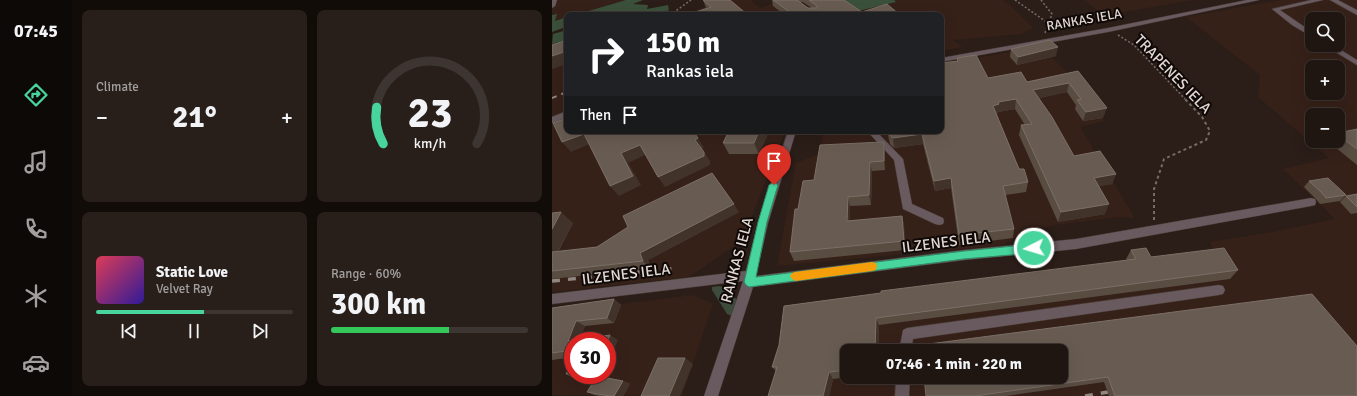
<!DOCTYPE html>
<meta charset="utf-8">
<style>
body{margin:0;font-family:Signika,sans-serif;background:#281f1a;color:#f1f3f6;height:100vh;display:flex;flex-direction:column;font-size:15px;white-space:nowrap}
*{box-sizing:border-box;margin:0}
p{font-size:13px;color:#a29f9f}
.icon{flex:none;width:22px;height:22px;fill:none;stroke:currentColor;stroke-width:2;stroke-linecap:round;stroke-linejoin:round}
.map{position:relative;flex:1;overflow:hidden}
.sheet{display:flex;flex-direction:column;gap:10px;padding:10px;background:#120c09;width:480px}
.sheet>*{flex:none}
.banner{position:absolute;left:12px;top:12px;width:380px;height:122px;border-radius:8px;box-shadow:0 4px 16px #0002,0 0 0 1px #3d3531;background:#202124;color:#fff;overflow:hidden}
.buttons{position:absolute;left:753px;top:12px;display:grid;gap:8px}
.buttons a{display:grid;place-items:center;width:40px;height:40px;border-radius:8px;background:#201611;box-shadow:0 4px 16px #0002,0 0 0 1px #3d3531;font-size:20px}
.speed{position:absolute;left:12px;top:332px;display:flex;gap:8px;font-size:20px;font-weight:700;text-align:center}
.speed>*{display:grid;place-content:center;width:52px;height:52px;border-radius:50%;background:#201611;box-shadow:0 4px 16px #0002,0 0 0 1px #3d3531;line-height:1}
.speed .limit{border:6px solid #d22;background:#fff;color:#111}
.pin{position:absolute;display:grid;place-items:center;width:34px;height:34px;color:#fff;margin:-41px -17px;border-radius:50% 50% 50% 0;rotate:-45deg;box-shadow:0 0 4px #0007}
.pin .icon{rotate:45deg}
.me{position:absolute;width:44px;margin:-22px;rotate:265deg;stroke-linejoin:round;filter:drop-shadow(0 0 3px #0008)}
.turn{display:flex;align-items:center;gap:14px;height:84px;padding:0 16px;font-size:18px}
.turn .icon{width:52px;height:52px;stroke-width:2.5}
.turn b{display:block;font-size:28px;line-height:34px}
.then{display:flex;align-items:center;height:38px;padding:0 16px;background:#0003;gap:8px;font-size:15px}
.big{font-size:30px;font-weight:800;line-height:1.1}
.sheet .tile{flex:1;display:flex;flex-direction:column;justify-content:center;gap:6px;min-width:0;padding:0 14px;border-radius:8px;background:#281f1a}
.sheet .dial{align-items:center;gap:0}
.dial svg{height:104px;overflow:visible;fill:none;stroke:#3d3531;stroke-width:7;stroke-linecap:round;text-anchor:middle}
.dial text{fill:#f1f3f6;stroke:none}
.song{display:flex;align-items:center;gap:12px}
.cover{width:48px;height:48px;border-radius:6px;background:linear-gradient(135deg,hsl(350 70% 55%),hsl(250 70% 35%))}
.played{height:4px;border-radius:2px;background:linear-gradient(90deg,#47d49d 55%,#3d3531 55%)}
.keys{display:flex;justify-content:space-around;direction:ltr}
.heat{display:flex;justify-content:space-between;align-items:center;font-size:22px;direction:ltr}
.charge{height:6px;border-radius:3px;background:linear-gradient(90deg,#34c759 60%,#3d3531 0)}
.sheet .tiles{flex:1;display:grid;gap:10px;grid-template-columns:repeat(2,1fr)}
.trip{position:absolute;left:288px;top:344px;width:228px;height:40px;border-radius:8px;background:#201611;box-shadow:0 4px 16px #0002,0 0 0 1px #3d3531;font-weight:800;line-height:40px;text-align:center}
main{display:flex;flex:1;min-height:0}
.dock{display:flex;flex-direction:column;width:72px;justify-content:space-around;align-items:center;background:#0d0907;color:#a29f9f}
.dock .icon{width:28px;height:28px}
.dock .current{color:#47d49d}
.dock b{font-size:18px;color:#f1f3f6}
.map>svg:first-child{display:block}
.built{fill:#362119;fill-rule:evenodd}
.green{fill:#3c4b3b}
.forest{fill:#3b503a}
.lines{fill:none;stroke-linecap:round;stroke-linejoin:round}
.minor-casing{stroke:#453732;stroke-width:1}
.path-far1{stroke:#786b66;stroke-width:1.5;stroke-dasharray:2 2;stroke-linecap:butt}
.path{stroke:#786b66;stroke-width:2;stroke-dasharray:3 3;stroke-linecap:butt}
.minor{fill:#685a5e;fill-rule:evenodd}
.rail-far1{stroke:#918580;stroke-width:2;stroke-dasharray:5 5;stroke-linecap:butt}
.rail{stroke:#918580;stroke-width:3.5;stroke-dasharray:8 8;stroke-linecap:butt}
.wall{fill:#594d42;fill-rule:evenodd}
.shaded-wall{fill:#41332a}
.building{fill:#685c52;stroke:#7b6f66}
.route{fill:#47d49d;stroke:#2e8a66}
.slow{fill:#f59e0b}
.labels{text-anchor:middle;stroke-width:4;stroke-linejoin:round;paint-order:stroke}
.far-street-label{font-size:13px;fill:#e3d9d5;stroke:#0f0907}
.street-label{font-size:15px;fill:#e3d9d5;stroke:#0f0907}
</style>
<main>
<nav class="dock">
<b>07:45</b>
<svg class="icon current" aria-label="directions" viewBox="0 0 24 24"><path d="M12 3l9 9-9 9-9-9zM9 14v-3h6M13 9l2 2-2 2"/></svg>
<svg class="icon" aria-label="music" viewBox="0 0 24 24"><path d="M9 18V5l10-2v13"/><circle cx="6" cy="18" r="3"/><circle cx="16" cy="16" r="3"/></svg>
<svg class="icon" aria-label="phone" viewBox="0 0 24 24"><path d="M5 4h4l2 5-3 2q2 4 5 5l2-3 5 2v4C11 20 4 13 5 4z"/></svg>
<svg class="icon" aria-label="climate" viewBox="0 0 24 24"><path d="M12 3v18M4 7l16 10M4 17L20 7"/></svg>
<svg class="icon" aria-label="car" viewBox="0 0 24 24"><path d="M5 17H2v-5l4-1 3-4h7l3 4 3 1v5h-3M9 17h6M6 11h13"/><circle cx="7" cy="17" r="2"/><circle cx="17" cy="17" r="2"/></svg>
</nav>
<section class="sheet">
<div class="tiles">
<div class="tile"><p>Climate</p>
<div class="heat"><a>−</a><b class="big">21°</b><a>+</a></div>
</div>
<div class="tile dial"><svg viewBox="0 0 100 80">
<path d="M14 69A42 42 0 1 1 86 69"/>
<path d="M14 69A42 42 0 0 1 9 41" stroke="#47d49d"/>
<text x="50" y="56" font-size="32" font-weight="700">23</text>
<text x="50" y="72" font-size="11">km/h</text>
</svg></div>
<div class="tile">
<div class="song"><i class="cover"></i><div><b>Static Love</b><p>Velvet Ray</p></div></div>
<div class="played"></div>
<div class="keys"><svg class="icon" aria-label="previous" viewBox="0 0 24 24"><path d="M18 5L8 12l10 7zM5 5v14"/></svg><svg class="icon" aria-label="pause" viewBox="0 0 24 24"><path d="M8 5v14M16 5v14"/></svg><svg class="icon" aria-label="next" viewBox="0 0 24 24"><path d="M6 5l10 7-10 7zM19 5v14"/></svg></div>
</div>
<div class="tile"><p>Range · 60%</p><b class="big">300 km</b><div class="charge"></div></div>
</div>
</section>
<div class="map">
<svg width="805" height="396" viewBox="0 0 805 396">
<rect width="100%" height="100%" fill="#2b1d17"/>
<!-- built -->
<g class="built">
<polygon points="0,0 74,0 23,15 15,15 15,17 2,21 4,14 0,15"/>
<polygon points="174,0 199,0 208,8 230,0 343,1 342,0 450,0 457,4 481,28 469,34 401,40 411,47 389,51 389,15 129,15"/>
<polygon points="533,0 642,0 560,14 548,13"/>
<path d="M729 0H805V396H218L233 353 237 314 664 257 658 242 720 232 783 219 731 169 777 158 706 97 708 75 634 17ZM760 19H786V45H760ZM760 67H786V93H760ZM760 115H786V141H760ZM295 351H509V377H295Z"/>
<polygon points="489,46 531,89 553,121 528,127 583,218 567,217 504,225 468,232 467,237 450,245 225,266 244,163 269,153 271,131 389,131 389,65"/>
<polygon points="15,53 15,131 233,131 191,240 137,277 0,292 0,58"/>
<path d="M141 295 161 304 130 396 0 395V313ZM21 341H55V375H21Z"/>
</g>
<!-- green -->
<polygon class="green" points="167,286 172,287 185,300 180,316 175,314 160,290 160,287"/>
<!-- forest -->
<g class="forest">
<polygon points="74,0 91,0 81,4 96,5 95,9 116,5 117,10 109,14 116,14 23,15"/>
<polygon points="283,0 342,0 344,2 302,12"/>
<polygon points="5,14 3,21 15,17 15,24 11,25 11,28 0,32 0,15"/>
<polygon points="15,30 15,40 0,44 1,34"/>
</g>
<g class="lines">
<!-- minor casing -->
<g class="minor-casing">
<g id="minor">
<polygon points="0,0 5,0 3,6 0,8"/>
<polygon points="695,0 707,0 556,32 389,62 389,58 556,28"/>
<polygon points="759,0 771,0 728,10 760,32 760,37 740,25 720,9"/>
<polygon points="778,0 786,0 805,10 805,15"/>
<polygon points="772,45 781,45 805,60 805,65"/>
<polygon points="15,111 15,117 0,123 0,117"/>
<polygon points="236,131 244,131 216,223 204,276 412,250 524,239 759,198 763,199 764,202 763,205 759,206 524,249 412,260 201,287 166,396 152,396 191,281 0,304 0,294 194,271 206,223"/>
<polygon points="315,131 324,131 351,159 360,204 391,218 392,221 391,224 387,225 383,224 351,209 342,160"/>
<polygon points="667,285 671,286 673,290 671,294 667,295 361,339 359,351 347,351 351,330 355,328"/>
<polygon points="344,377 358,377 357,396 343,396"/>
</g>
</g>
<!-- path-far1 -->
<g class="path-far1">
<polyline points="463,0 496,23"/>
<polyline points="489,0 500,14 493,33"/>
<polyline points="118,15 139,0"/>
<polyline points="566,35 582,45 633,99"/>
</g>
<!-- path -->
<polyline class="path" points="602,220 602,189 612,159 654,140 658,131 650,117 632,98"/>
<!-- minor -->
<use href="#minor" class="minor"/>
<!-- rail-far1 -->
<polyline class="rail-far1" points="0,98 15,92"/>
<!-- rail -->
<g class="rail">
<polyline points="0,281 127,268"/>
<polyline points="533,396 556,392"/>
</g>
</g>
<!-- wall -->
<g class="wall">
<polygon points="151,0 178,0 154,8"/>
<path d="M220 0H292L310 12 348 15H233L221 6ZM247 2H251L260 8H256Z"/>
<polygon points="459,49 504,56 465,65 458,57"/>
<polygon points="405,58 436,78 475,82 526,71 551,118 531,121 523,109 524,105 515,92 487,98 522,156 564,174 560,184 547,186 553,214 506,222 467,135 469,125 473,125 463,109 446,112 446,114 444,114 467,169 476,182 474,192 453,195 462,229 461,238 407,245 399,188 383,191 371,144 342,148 338,144 335,131 389,131 405,61"/>
<polygon points="805,129 805,165 777,142 778,141 786,141 786,133"/>
<polygon points="177,131 217,131 207,154 177,154 171,143"/>
<polygon points="333,153 333,170 320,171 319,205 298,206 298,221 350,216 352,225 353,250 242,261 238,252 246,209 262,180"/>
<polygon points="757,181 794,195 788,201 768,204 764,199 752,187"/>
<polygon points="805,194 805,213 799,214 788,202 794,196"/>
<polygon points="187,212 96,260 98,268 0,279 0,213 21,223 6,252 45,247"/>
<polygon points="579,250 599,257 686,270 678,279 327,325 326,351 295,351 295,377 281,379 277,396 216,396 224,371 220,367 227,345 232,306 575,260 574,259"/>
<polygon points="62,299 69,305 62,323 33,326 27,339 66,340 21,341 21,357 0,360 0,308"/>
<polygon points="805,346 805,396 557,396 552,382 454,396 374,396"/>
<polygon points="21,361 21,375 51,375 46,376 71,381 78,384 71,396 47,396 42,395 35,392 45,376 23,379 14,374"/>
</g>
<!-- shaded-wall -->
<g class="shaded-wall">
<polygon points="506,47 504,56 465,65 466,57"/>
<polygon points="15,51 15,64 0,69 0,56"/>
<polygon points="517,83 515,92 480,100 481,90"/>
<polygon points="464,99 463,109 446,112 446,114 440,116 441,106 446,102"/>
<polygon points="555,108 551,118 531,121 534,112"/>
<polygon points="207,131 217,131 207,154 202,143"/>
<polygon points="32,134 40,143 19,152 10,142"/>
<polygon points="370,134 371,144 342,148 341,138"/>
<polygon points="146,138 152,148 149,149 143,140"/>
<polygon points="332,143 333,153 333,170 332,161"/>
<polygon points="88,145 95,154 76,163 89,185 67,196 58,186 69,153"/>
<polygon points="152,152 158,161 158,165 113,187 106,177"/>
<polygon points="318,162 320,171 319,205 317,195"/>
<polygon points="564,174 560,184 538,188 542,178"/>
<polygon points="399,178 399,188 383,191 382,181"/>
<polygon points="296,197 298,206 298,230 295,221"/>
<polygon points="182,204 187,212 96,260 98,268 91,261 88,253"/>
<polygon points="557,204 553,214 506,222 509,212"/>
<polygon points="9,212 21,223 0,262 0,229"/>
<polygon points="350,216 352,225 353,250 352,241"/>
<polygon points="62,299 69,305 62,323 55,318"/>
<polygon points="324,318 327,325 326,351 323,351"/>
<polygon points="24,321 33,326 27,341 16,341"/>
<polygon points="58,335 66,340 55,366 55,342"/>
<polygon points="133,358 141,364 128,396 117,396"/>
<polygon points="277,372 281,379 277,396 271,396"/>
<polygon points="71,381 78,384 71,396 62,396"/>
</g>
<!-- building -->
<g class="building">
<polygon points="151,0 178,0 196,15 134,15 159,7"/>
<polygon points="221,0 245,0 256,8 265,8 265,6 257,0 292,0 310,12 335,4 348,15 242,15"/>
<polygon points="15,40 15,51 0,56 0,45"/>
<polygon points="498,40 506,47 466,57 459,49"/>
<polygon points="424,55 436,78 469,72 475,82 526,71 555,108 534,112 525,100 529,99 517,83 481,90 500,117 522,156 548,151 564,174 542,178 557,204 509,212 469,125 480,124 464,99 446,102 447,104 441,106 467,169 472,169 476,182 451,186 462,229 407,235 399,178 382,181 370,134 341,138 337,134 336,131 389,131 389,63 406,61 405,58"/>
<polygon points="15,118 15,131 141,131 146,138 143,140 152,152 152,156 106,177 88,145 69,153 81,176 58,186 32,134 10,142 1,123"/>
<polygon points="805,129 805,149 786,135 786,133"/>
<polygon points="177,131 207,131 202,143 171,143"/>
<polygon points="330,142 332,143 332,161 318,162 317,195 296,197 295,221 350,216 352,241 238,252 243,209 246,209 251,181 262,180 268,145"/>
<polygon points="160,173 182,204 88,253 91,261 0,271 0,252 45,247 76,227 71,216"/>
<polygon points="776,178 794,195 774,198 770,193 757,181"/>
<polygon points="805,194 805,207 794,196"/>
<polygon points="9,212 0,229 0,213"/>
<polygon points="594,248 599,257 672,248 686,270 324,318 323,351 295,351 295,370 277,372 271,396 216,396 225,367 220,367 227,345 232,306 329,293 329,291 584,259 579,250"/>
<polygon points="760,294 805,346 805,396 563,396 556,377 423,396 374,396 372,377 509,377 509,351 370,351 369,345"/>
<polygon points="62,299 55,318 24,321 16,341 58,335 55,342 55,341 21,341 21,350 0,353 0,308"/>
<polygon points="106,358 133,358 117,396 89,396"/>
<polygon points="21,361 21,373 14,374"/>
<polygon points="45,376 71,381 62,396 58,396 35,392"/>
</g>
<!-- route -->
<polygon class="route" points="222,182 226,185 215,222 204,277 412,251 482,244 486,245 487,248 486,251 482,253 412,259 197,287 194,285 192,282 206,222 217,185"/>
<!-- slow -->
<polygon class="slow" points="320,262 324,263 325,266 324,270 320,271 243,281 240,279 238,276 240,273 243,272"/>
<g class="labels">
<!-- far-street labels -->
<g class="far-street-label">
<text transform="translate(532 19) rotate(-10)" y="5">RANKAS IELA</text>
</g>
<!-- street labels -->
<g class="street-label">
<text transform="translate(621 74) rotate(46)" y="5">TRAPENES IELA</text>
<text transform="translate(394 242) rotate(-7)" y="5">ILZENES IELA</text>
<text transform="translate(185 260) rotate(-75)" y="5">RANKAS IELA</text>
<text transform="translate(74 274) rotate(-7)" y="5">ILZENES IELA</text>
</g>
</g>
</svg>
<div class="buttons">
<a><svg class="icon" aria-label="search" viewBox="0 0 24 24"><circle cx="10" cy="10" r="6"/><path d="M15 15l6 6"/></svg></a>
<a>+</a>
<a>−</a>
</div>
<div class="speed"><div class="limit">30</div></div>
<div class="pin" style="left:222px;top:185px;background:#d93025"><svg class="icon" aria-label="arrive" viewBox="0 0 24 24"><path d="M6 21V4h12l-3 4 3 4H6"/></svg></div>
<svg class="me" style="left:482px;top:248px" viewBox="-20 -20 40 40"><circle r="17" fill="#47d49d" stroke="#fff" stroke-width="3"/><path d="M0-11L8 9 0 5-8 9z" fill="#fff"/></svg>
<div class="trip">07:46 · 1 min · 220 m</div>
<div class="banner">
<div class="turn"><svg class="icon" aria-label="right" viewBox="0 0 24 24"><path d="M7 20v-9h11M14 6l5 5-5 5"/></svg><div><b>150 m</b>Rankas iela</div></div>
<div class="then">Then<svg class="icon" aria-label="arrive" viewBox="0 0 24 24"><path d="M6 21V4h12l-3 4 3 4H6"/></svg></div>
</div>
</div>
</main>
